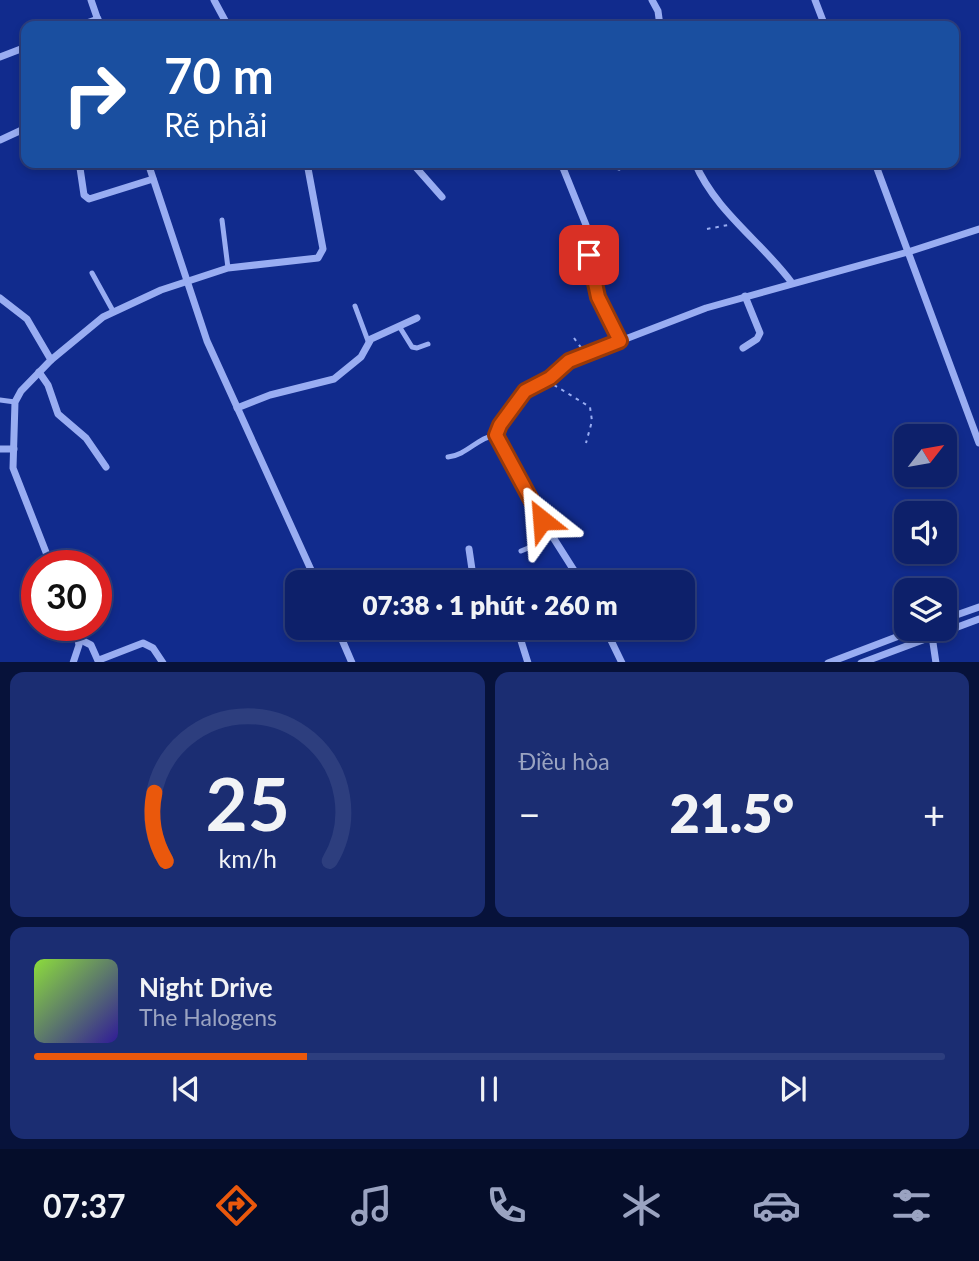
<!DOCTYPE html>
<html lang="vi">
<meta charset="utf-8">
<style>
body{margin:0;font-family:Lato,sans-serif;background:#1b2d72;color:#f1f3f6;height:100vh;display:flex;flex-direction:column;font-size:26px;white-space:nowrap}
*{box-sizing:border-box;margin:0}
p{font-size:23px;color:#9aa3c1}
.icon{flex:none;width:38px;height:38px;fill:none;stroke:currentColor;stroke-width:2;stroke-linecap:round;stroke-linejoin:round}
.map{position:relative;height:662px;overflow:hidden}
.drawer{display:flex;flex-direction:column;gap:10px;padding:10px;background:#07123a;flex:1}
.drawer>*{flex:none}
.hud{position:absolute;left:21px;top:21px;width:938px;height:147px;border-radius:14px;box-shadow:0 4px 10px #0003,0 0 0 2px #2d3e7e;background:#1a4fa0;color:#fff;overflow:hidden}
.needle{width:46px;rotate:59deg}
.fabs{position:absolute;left:894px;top:424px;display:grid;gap:14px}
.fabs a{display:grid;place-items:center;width:63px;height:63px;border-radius:14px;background:#0d206a;box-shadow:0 4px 10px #0003,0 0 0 2px #2d3e7e;font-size:35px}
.speed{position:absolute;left:21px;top:550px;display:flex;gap:14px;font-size:35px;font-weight:700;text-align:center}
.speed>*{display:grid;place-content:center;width:91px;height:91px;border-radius:50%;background:#0d206a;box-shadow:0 4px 10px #0003,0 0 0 2px #2d3e7e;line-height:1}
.speed .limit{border:10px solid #d22;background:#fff;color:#111}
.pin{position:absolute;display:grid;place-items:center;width:60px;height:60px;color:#fff;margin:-30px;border-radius:14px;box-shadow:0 4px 10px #0006}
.me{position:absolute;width:77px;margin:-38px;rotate:332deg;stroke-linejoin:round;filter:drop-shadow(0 0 5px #0008)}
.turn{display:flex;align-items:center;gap:24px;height:147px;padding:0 28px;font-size:32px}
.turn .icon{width:91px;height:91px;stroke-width:2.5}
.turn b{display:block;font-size:49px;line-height:60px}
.big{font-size:52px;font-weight:800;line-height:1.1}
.drawer .widget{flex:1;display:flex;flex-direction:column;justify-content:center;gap:10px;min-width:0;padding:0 24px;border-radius:14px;background:#1b2d72}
.drawer .dial{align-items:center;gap:0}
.dial svg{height:182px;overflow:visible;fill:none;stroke:#2d3e7e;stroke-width:7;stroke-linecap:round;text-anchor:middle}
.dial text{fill:#f1f3f6;stroke:none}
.song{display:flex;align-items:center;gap:21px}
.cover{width:84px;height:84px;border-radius:10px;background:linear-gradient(135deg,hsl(90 70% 55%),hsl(250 70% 35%))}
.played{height:7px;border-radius:4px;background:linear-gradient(90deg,#ea580c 30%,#2d3e7e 30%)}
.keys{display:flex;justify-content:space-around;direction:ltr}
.heat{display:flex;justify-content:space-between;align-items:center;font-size:38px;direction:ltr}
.drawer .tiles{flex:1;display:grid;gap:10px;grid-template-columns:1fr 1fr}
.widget:last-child{grid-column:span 2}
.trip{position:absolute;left:285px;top:570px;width:410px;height:70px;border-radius:14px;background:#0d206a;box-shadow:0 4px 10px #0003,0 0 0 2px #2d3e7e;font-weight:800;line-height:70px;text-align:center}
.tabs{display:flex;height:112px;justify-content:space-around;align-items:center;background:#050d2a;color:#9aa3c1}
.tabs .icon{width:49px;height:49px}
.tabs .current{color:#ea580c}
.tabs b{font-size:32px;color:#f1f3f6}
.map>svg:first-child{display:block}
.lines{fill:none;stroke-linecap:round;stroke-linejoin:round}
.path{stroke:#99adf2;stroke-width:2;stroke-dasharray:3.5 5;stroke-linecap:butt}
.lane{stroke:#99adf2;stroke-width:5}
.street{stroke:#99adf2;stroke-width:7}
.route-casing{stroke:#983908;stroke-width:18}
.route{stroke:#ea580c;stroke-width:12}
</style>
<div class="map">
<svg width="979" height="663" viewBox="0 0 979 663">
<rect width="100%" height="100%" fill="#112b8d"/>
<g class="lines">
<!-- path -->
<g class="path">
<polyline points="707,229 728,225"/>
<polyline points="574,338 582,349"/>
<polyline points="554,385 590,407 592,421 586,443"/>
</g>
<!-- lane -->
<g class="lane">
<polyline points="619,168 622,163"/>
<polyline points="222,220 228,268"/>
<polyline points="92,273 113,311"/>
<polyline points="355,306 368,341"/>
<polyline points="399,326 412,347 417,348 428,344"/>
<polyline points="0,400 15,402"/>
<path d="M448 457C467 455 478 437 496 435"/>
<polyline points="521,551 538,544 551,534"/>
</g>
<!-- street -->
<g class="street">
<polyline points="91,0 100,26"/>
<polyline points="214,0 228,26"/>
<polyline points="652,0 658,11 660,26"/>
<polyline points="815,0 825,26"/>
<polyline points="78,26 98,19"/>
<polyline points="0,57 26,47"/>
<polyline points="0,140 26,128"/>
<polyline points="148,163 207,341 317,583"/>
<polyline points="412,163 442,197"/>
<polyline points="561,163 586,225 595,287 620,341"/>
<path d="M695 163C716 212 762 242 792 283"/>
<polyline points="875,163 979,443"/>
<polyline points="80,168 84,195 89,199 153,179"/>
<polyline points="0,298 27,319 51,360 21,391 15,402 13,468 51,565"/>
<polyline points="743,348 757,339 760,333 745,296"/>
<polyline points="51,360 103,317 161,290 228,268 318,258 323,249 307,163"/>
<polyline points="39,372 48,385 58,414 86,438 106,467"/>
<polyline points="237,408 270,395 334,379 361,357 371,339 417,318"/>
<polyline points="0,449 14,449"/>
<polyline points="469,549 474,583"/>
<polyline points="582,583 542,520 496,438 500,425 520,396 550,378 576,358 706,308 908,252 979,229"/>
<polyline points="945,619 979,607"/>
<polyline points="337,628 352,663"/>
<polyline points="517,628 528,663"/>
<polyline points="605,628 622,663"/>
<polyline points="932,636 936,663"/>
<polyline points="79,639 91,645 99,663"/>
<polyline points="99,660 143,643 153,648 163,663"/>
<polyline points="73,663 79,645 75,625"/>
<polyline points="828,663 920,628"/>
<polyline points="861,663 979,619"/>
</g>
</g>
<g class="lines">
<!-- route casing -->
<g class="route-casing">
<polyline id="route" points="542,520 496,435 500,425 525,391 550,378 569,361 620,341 598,297 589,255"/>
</g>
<!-- route -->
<use href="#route" class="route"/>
</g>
</svg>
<div class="fabs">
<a><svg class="needle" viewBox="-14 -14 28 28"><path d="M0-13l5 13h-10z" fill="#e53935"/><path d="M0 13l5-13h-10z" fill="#9aa3c1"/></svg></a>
<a><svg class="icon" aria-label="sound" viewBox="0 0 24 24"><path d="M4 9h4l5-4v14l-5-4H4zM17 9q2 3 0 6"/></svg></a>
<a><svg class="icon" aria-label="layers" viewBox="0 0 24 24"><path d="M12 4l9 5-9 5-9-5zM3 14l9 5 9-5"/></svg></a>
</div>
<div class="speed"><div class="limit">30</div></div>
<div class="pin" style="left:589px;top:255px;background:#d93025"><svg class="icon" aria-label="arrive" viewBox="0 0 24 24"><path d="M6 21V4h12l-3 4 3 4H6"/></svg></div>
<svg class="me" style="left:542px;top:520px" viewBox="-20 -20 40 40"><path d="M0-17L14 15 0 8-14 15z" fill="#ea580c" stroke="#fff" stroke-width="4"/></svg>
<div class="trip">07:38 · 1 phút · 260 m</div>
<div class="hud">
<div class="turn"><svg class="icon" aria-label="right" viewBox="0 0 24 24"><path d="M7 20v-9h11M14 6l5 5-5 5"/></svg><div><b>70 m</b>Rẽ phải</div></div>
</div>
</div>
<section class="drawer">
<div class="tiles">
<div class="widget dial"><svg viewBox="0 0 100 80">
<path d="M14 69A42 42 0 1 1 86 69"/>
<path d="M14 69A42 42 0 0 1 9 39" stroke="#ea580c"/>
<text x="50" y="56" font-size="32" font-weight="700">25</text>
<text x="50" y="72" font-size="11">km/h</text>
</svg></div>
<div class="widget"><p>Điều hòa</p>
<div class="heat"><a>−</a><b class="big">21.5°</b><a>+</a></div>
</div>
<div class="widget">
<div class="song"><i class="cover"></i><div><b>Night Drive</b><p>The Halogens</p></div></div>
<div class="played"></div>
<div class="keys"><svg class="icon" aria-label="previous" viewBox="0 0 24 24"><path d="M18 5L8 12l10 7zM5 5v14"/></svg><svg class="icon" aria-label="pause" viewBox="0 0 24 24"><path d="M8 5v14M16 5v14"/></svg><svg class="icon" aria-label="next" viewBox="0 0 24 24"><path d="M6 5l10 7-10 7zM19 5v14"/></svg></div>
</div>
</div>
</section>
<nav class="tabs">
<b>07:37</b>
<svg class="icon current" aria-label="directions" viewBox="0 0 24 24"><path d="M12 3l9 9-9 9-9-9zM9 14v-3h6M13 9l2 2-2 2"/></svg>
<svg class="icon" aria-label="music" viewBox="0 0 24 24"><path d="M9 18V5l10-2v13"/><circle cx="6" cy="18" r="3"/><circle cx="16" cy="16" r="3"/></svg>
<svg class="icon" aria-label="phone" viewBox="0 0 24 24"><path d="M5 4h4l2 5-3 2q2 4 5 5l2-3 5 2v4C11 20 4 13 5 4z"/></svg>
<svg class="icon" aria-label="climate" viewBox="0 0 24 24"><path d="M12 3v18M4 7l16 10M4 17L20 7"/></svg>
<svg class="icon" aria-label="car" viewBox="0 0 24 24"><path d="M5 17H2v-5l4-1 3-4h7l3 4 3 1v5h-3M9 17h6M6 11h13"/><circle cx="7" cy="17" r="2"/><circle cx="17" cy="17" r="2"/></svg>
<svg class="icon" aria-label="filters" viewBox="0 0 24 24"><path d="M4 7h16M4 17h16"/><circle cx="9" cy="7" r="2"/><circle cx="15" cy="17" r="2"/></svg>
</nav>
